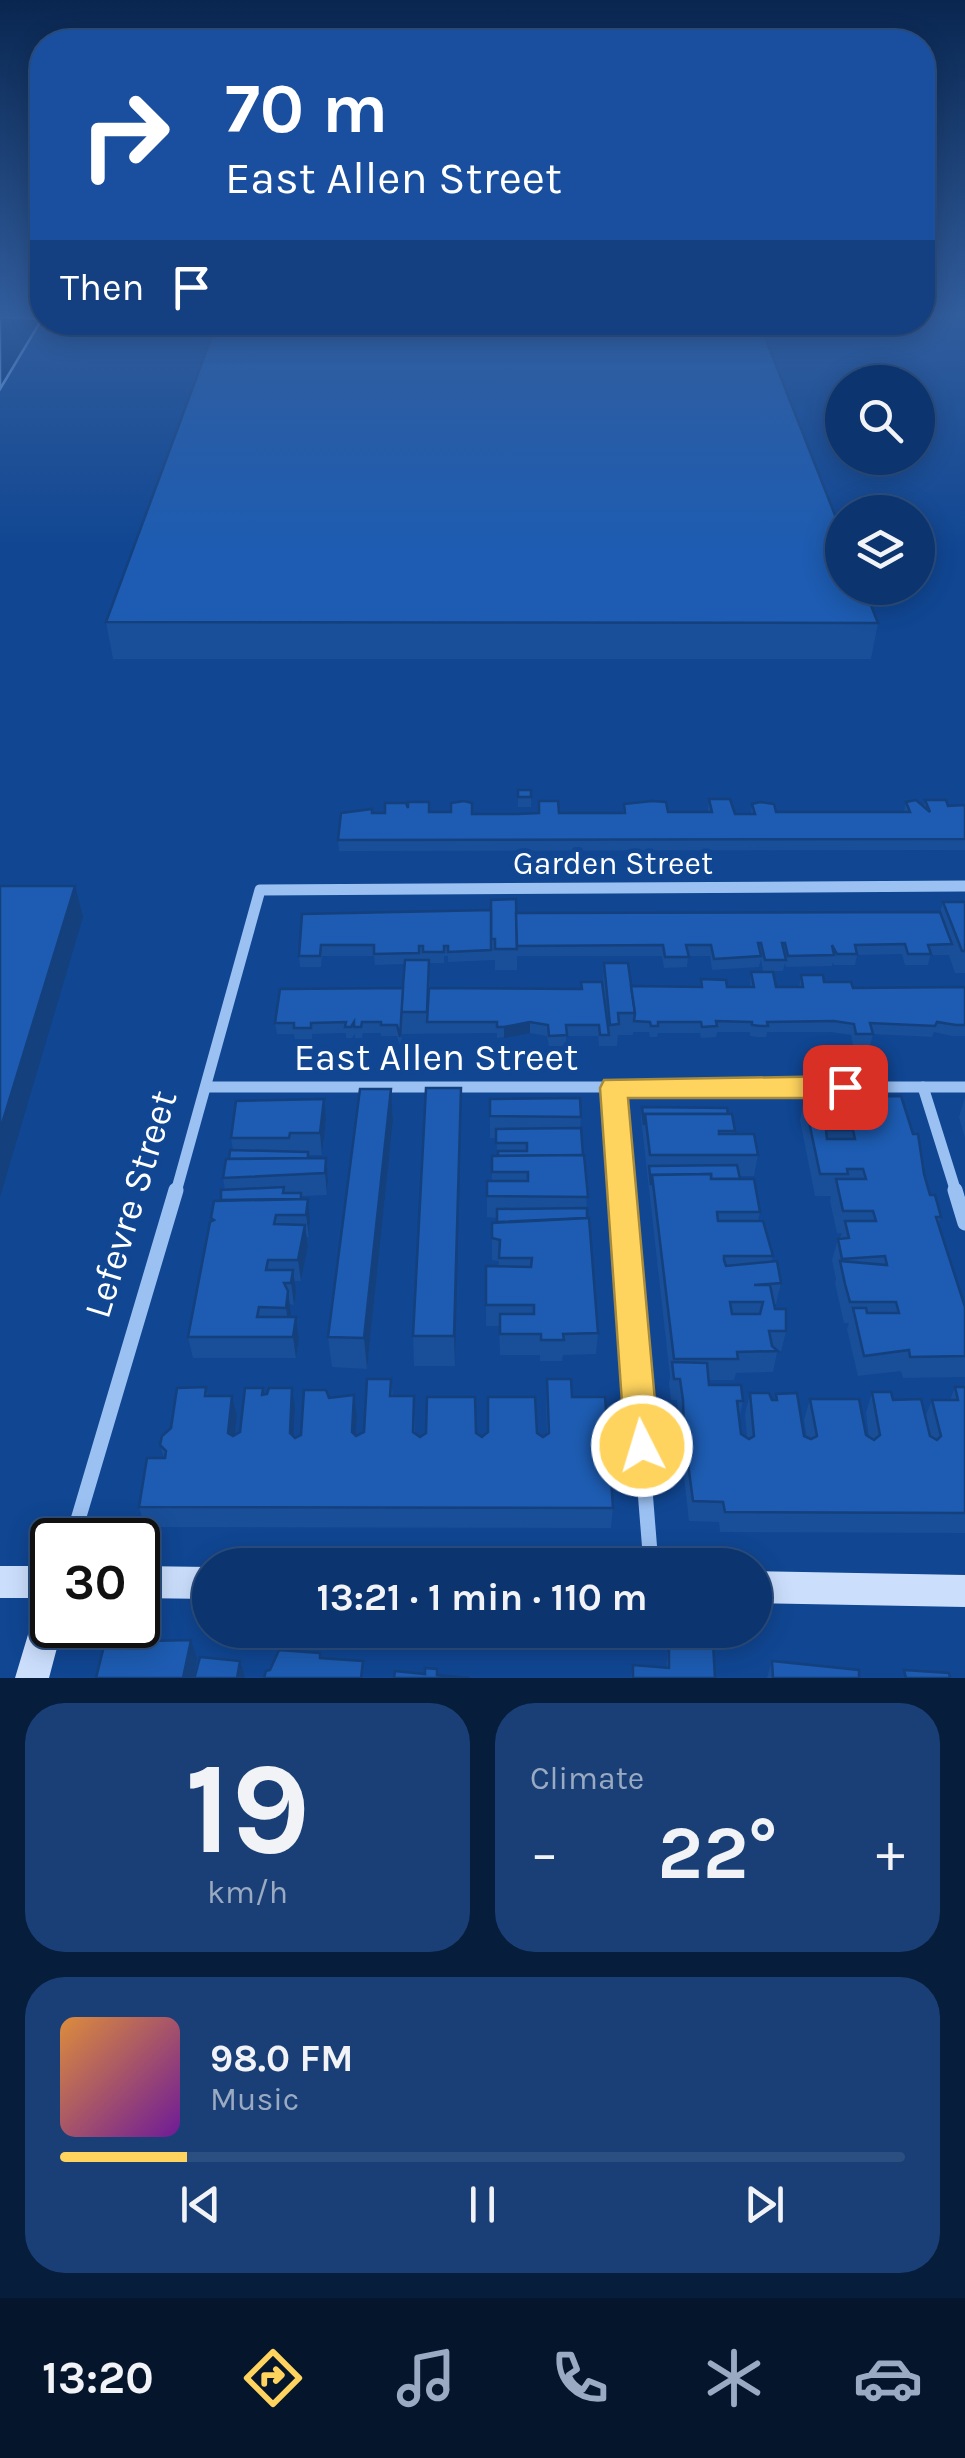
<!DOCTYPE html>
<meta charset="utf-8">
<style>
body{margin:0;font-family:Karla,sans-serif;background:#1a3f76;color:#f1f3f6;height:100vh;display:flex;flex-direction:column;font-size:38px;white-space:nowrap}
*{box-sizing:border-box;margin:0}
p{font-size:32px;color:#9aaac2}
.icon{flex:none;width:55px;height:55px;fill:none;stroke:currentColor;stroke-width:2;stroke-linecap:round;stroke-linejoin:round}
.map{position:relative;height:1678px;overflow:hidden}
.sheet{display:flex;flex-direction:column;gap:25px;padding:25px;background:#071d3c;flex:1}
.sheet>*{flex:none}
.guide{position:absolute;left:30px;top:30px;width:905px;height:305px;border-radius:40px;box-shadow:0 5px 25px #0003,0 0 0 2px #2c4f81;background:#1a4fa0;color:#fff;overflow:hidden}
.controls{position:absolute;left:825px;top:365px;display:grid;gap:20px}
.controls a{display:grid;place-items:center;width:110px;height:110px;border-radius:50%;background:#0c346e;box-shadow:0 5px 25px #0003,0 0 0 2px #2c4f81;font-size:50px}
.speed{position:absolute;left:30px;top:1518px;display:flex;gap:20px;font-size:50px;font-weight:700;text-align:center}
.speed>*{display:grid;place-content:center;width:130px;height:130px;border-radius:50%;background:#0c346e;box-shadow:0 5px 25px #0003,0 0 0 2px #2c4f81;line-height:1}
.speed .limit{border:5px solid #111;border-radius:15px;background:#fff;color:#111}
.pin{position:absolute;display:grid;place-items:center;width:85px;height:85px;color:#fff;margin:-42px;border-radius:20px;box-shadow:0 5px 15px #0006}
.me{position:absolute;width:110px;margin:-55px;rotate:355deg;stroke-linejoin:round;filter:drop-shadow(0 0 8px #0008)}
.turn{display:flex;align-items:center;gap:35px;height:210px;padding:0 30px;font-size:45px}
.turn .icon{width:130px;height:130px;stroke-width:2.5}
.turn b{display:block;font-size:70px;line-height:85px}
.then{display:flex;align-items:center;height:95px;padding:0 30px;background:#0003;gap:20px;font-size:38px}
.big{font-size:75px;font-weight:700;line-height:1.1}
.sheet .card{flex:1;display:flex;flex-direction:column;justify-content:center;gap:15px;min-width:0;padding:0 35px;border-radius:40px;background:#1a3f76}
.sheet .dial{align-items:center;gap:0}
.dial b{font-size:130px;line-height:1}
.song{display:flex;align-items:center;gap:30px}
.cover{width:120px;height:120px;border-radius:15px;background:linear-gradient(135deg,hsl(30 70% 55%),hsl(280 70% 35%))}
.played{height:10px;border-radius:5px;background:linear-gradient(90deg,#ffd45e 15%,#2c4f81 15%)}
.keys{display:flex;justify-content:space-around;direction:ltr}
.heat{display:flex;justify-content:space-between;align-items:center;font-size:55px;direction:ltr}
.sheet .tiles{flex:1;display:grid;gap:25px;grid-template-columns:1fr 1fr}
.card:last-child{grid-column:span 2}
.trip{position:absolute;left:192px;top:1548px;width:580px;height:100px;border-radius:50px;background:#0c346e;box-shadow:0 5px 25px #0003,0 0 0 2px #2c4f81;font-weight:700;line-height:100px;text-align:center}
.tabs{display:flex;height:160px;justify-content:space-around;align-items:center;background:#05152c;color:#9aaac2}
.tabs .icon{width:70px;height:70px}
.tabs .active{color:#ffd45e}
.tabs b{font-size:45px;color:#f1f3f6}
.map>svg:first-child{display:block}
.water{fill:#09326d;stroke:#8dbcf7;stroke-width:2.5}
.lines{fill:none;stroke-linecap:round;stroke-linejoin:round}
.street-far1{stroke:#9bc1f3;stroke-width:11}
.street{stroke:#9bc1f3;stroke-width:15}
.secondary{fill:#cbdffd;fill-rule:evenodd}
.wall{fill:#194f99}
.shaded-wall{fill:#14407d}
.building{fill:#1d5cb2;stroke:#14407d;stroke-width:2.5;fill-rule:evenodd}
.route{fill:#ffd45e;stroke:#a68a3d;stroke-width:2.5}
.labels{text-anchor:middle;stroke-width:10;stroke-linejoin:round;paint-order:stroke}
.street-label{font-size:32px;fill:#fff;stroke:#104692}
.near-street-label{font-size:38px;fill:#fff;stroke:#104692}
</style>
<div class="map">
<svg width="965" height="1678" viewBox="0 0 965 1678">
<rect width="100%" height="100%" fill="#104692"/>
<!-- water -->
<polygon class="water" points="0,317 42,319 0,389"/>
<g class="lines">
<!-- street-far1 -->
<g class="street-far1">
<polyline points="207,1087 965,1087"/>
<polyline points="613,1087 621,1192"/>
<polyline points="923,1087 956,1192"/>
<polyline points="176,1192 260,890 965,886"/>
</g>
<!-- street -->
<g class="street">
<polyline points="621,1190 651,1565"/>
<polyline points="955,1190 965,1223"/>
<polyline points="72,1540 176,1190"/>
</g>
<!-- secondary -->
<g class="secondary">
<polygon points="0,1566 52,1566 52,1625 63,1625 49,1678 15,1678 39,1598 0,1598"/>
<polygon points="138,1566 210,1567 210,1599 138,1598"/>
<polygon points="755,1571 965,1575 965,1607 755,1603"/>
</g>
</g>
<!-- wall -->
<g class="wall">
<polygon points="106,622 878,623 871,659 113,659"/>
<rect x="518" y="790" width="13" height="17"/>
<polygon points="709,799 735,814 751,814 752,804 776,812 904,812 906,802 924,807 925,800 948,806 965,805 965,850 339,851 338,840 372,813 385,813 408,808 429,812 472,814 623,813 624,804 668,812 708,812"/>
<polygon points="943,902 965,902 965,973 955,973 949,955 930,955 928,965 905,965 902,954 857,955 855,965 834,965 833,962 832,966 786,967 785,963 783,971 763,971 761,959 759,967 712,970 710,956 688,956 687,967 664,968 662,956 517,956 517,970 495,970 495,960 448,962 448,956 444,956 444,963 429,963 430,988 581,989 581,982 603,988 604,963 631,986 700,987 701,979 727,987 750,987 751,972 776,987 799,987 801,975 853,988 965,987 965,1036 952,1036 934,1032 932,1037 873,1034 870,1045 853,1045 851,1035 831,1032 767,1032 766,1037 758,1037 750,1036 750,1032 717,1032 716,1037 701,1038 700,1033 658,1033 657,1037 650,1037 649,1032 633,1032 633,1035 618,1035 617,1046 599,1046 598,1036 566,1036 566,1046 549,1046 547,1036 530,1033 497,1038 497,1033 402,1034 402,1029 401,1048 397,1036 381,1036 381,1033 363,1033 362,1038 355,1038 355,1034 352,1038 346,1038 346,1033 312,1034 312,1039 295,1039 294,1034 277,1034 275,1023 403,988 404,964 375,965 374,956 322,956 321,967 300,967 299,956 302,914 940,912"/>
<polygon points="461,1088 455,1366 414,1366 413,1336"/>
<polygon points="391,1089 393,1121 367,1369 332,1367 328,1337"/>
<polygon points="965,1097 965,1138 959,1117"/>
<polygon points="804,1098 924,1174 930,1195 941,1217 938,1225 965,1307 965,1377 903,1378 901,1371 858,1376 847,1329 849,1323 844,1323 835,1283 836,1279 832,1260 838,1239 840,1238 842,1233 837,1233 830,1201 831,1196 815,1196 800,1120"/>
<polygon points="324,1099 326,1120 322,1155 309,1155 309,1158 326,1158 328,1179 327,1195 302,1196 310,1221 309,1237 307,1237 308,1246 301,1281 294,1281 296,1292 294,1305 290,1304 291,1317 296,1317 299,1338 296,1358 193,1358 188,1337 211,1218 225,1190 223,1178 233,1150 231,1138"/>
<polygon points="490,1099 581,1117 580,1128 598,1333 596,1354 563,1355 562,1361 540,1361 540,1355 500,1355 499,1326 486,1326 486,1266 499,1267 499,1261 492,1260 492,1223 497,1222 497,1218 487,1217 487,1181 492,1181 492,1156 498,1156 496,1138 490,1138"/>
<polygon points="642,1107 728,1114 735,1131 734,1134 758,1155 754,1176 740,1176 760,1212 758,1221 773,1256 771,1262 781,1283 776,1304 774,1304 775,1309 786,1331 781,1352 777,1352 773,1372 736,1373 734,1380 709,1380 709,1385 743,1401 739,1420 741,1434 747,1438 745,1414 750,1393 772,1400 775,1400 776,1394 804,1436 807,1438 804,1420 810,1399 869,1437 866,1413 872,1392 893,1400 925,1418 932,1400 950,1400 955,1387 965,1387 965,1533 720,1532 719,1522 689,1521 684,1476 676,1476 674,1456 678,1435 680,1435 679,1420 677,1400 671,1400 669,1383 670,1376 641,1118"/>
<polygon points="391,1379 393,1396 415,1417 415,1433 420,1437 476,1433 482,1437 537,1433 543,1437 547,1434 546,1400 547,1379 572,1397 608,1436 614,1474 611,1478 613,1508 611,1528 145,1527 139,1507 164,1458 160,1445 171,1428 206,1387 208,1396 232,1396 237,1416 234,1435 240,1432 264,1395 295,1408 294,1437 295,1438 301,1435 329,1398 354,1395 357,1416 355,1435 356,1436 364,1432"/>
<polygon points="669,1642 715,1678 631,1678 633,1665 666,1668"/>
<polygon points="772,1661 859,1678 767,1678"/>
</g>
<!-- shaded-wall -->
<g class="shaded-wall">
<polygon points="75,886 83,917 0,1197 0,1130"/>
<polygon points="530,1022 530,1033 504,1038 504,1027"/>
<polygon points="461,1088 461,1120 455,1366 454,1336"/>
<polygon points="391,1089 393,1121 367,1369 364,1338"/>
<polygon points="324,1099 326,1120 322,1155 320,1133"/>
<polygon points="326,1158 328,1179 327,1195 325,1173"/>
<polygon points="308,1199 310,1221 309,1237 306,1215"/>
<polygon points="305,1225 308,1246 301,1281 298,1260"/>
<polygon points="293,1270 296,1292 294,1305 291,1283"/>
<polygon points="288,1291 291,1313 289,1329 286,1308"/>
<polygon points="296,1317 299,1338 296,1358 293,1337"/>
<polygon points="292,1388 295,1408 293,1453 290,1433"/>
<polygon points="354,1395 357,1416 354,1452 352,1432"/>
<polygon points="232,1396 237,1416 232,1454 228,1433"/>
<polygon points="616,1454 614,1474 607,1483 610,1463"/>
<polygon points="191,1640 197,1659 193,1678 183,1678"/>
<polygon points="240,1661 245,1678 237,1678"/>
</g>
<!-- building -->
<g class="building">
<polygon points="217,322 759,322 842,533 842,588 864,588 878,623 106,622"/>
<rect x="518" y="790" width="13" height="7"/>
<polygon points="709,799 730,799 735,814 755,814 752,804 760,802 774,804 776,812 910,812 906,802 916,800 930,812 925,800 946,800 948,806 965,805 965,839 338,840 341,813 372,809 372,813 385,813 385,803 406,803 408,808 408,802 429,802 429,812 451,812 451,803 464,801 472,803 472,814 517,814 539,813 539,801 558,801 559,813 625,813 624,804 652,801 666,802 668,812 712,812"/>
<polygon points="0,886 75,886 0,1130"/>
<polygon points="516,899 517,949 495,949 495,939 491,939 491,900"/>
<polygon points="943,902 965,902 965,951 962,951"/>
<polygon points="491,910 491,950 448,952 448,946 444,946 444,952 423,952 423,946 419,946 419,953 374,954 374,945 321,945 320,956 299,956 302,914"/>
<polygon points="940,912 952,944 928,945 931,954 908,954 905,944 855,945 857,954 837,954 832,945 834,955 788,956 785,943 782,943 786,960 765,960 761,943 758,943 761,956 714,959 711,945 686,945 689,957 665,957 663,945 517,946 516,913"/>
<polygon points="405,960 429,960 427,1012 401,1012"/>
<polygon points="604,963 628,963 635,1013 618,1013 619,1024 610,1025"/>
<polygon points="751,972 773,972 776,987 803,987 801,975 823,975 824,982 851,982 853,988 965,987 965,1025 956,1025 937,1022 935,1026 870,1023 873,1034 856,1034 854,1024 834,1021 767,1022 768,1026 760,1026 752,1025 752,1022 716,1021 717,1026 702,1027 701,1022 658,1022 658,1026 651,1026 650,1022 634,1021 635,1013 631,986 702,987 701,979 726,980 727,987 754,987"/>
<polygon points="581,982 602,982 609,1035 600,1035 599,1025 566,1025 567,1035 549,1036 548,1025 530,1022 504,1027 497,1027 497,1022 427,1022 429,988 582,989"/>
<polygon points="403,988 400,1037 397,1025 381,1025 381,1022 362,1022 361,1027 354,1027 354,1022 351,1027 345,1027 346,1022 311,1023 311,1028 294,1028 294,1023 275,1023 280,989"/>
<polygon points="426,1088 461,1088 454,1336 413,1336"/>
<polygon points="360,1089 391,1089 364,1338 328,1337"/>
<path d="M901 1096 913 1134H918L924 1174 930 1195H935L941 1217H936L965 1307V1356L910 1357 909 1350 864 1356 853 1308H866L867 1313H899L896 1302H850L845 1284 840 1261 887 1265 885 1256 842 1259 838 1239 849 1238 845 1221H876L873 1211H843L836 1179H866L863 1169H847L848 1174H820L804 1098ZM826 1130H853L855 1139H827Z"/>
<polygon points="580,1098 581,1117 490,1116 490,1099"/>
<polygon points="324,1099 320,1133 290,1133 289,1138 231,1138 236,1101"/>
<polygon points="642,1107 727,1108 728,1114 645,1114 644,1125"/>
<polygon points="645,1114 732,1114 735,1131 719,1131 719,1134 754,1134 758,1155 650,1155"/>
<polygon points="581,1128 583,1155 498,1156 498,1151 527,1151 527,1143 496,1143 496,1129"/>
<polygon points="230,1150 308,1152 308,1158 229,1159"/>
<polygon points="584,1155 588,1197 487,1196 487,1181 528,1181 528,1172 492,1172 492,1156"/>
<polygon points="326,1158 325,1173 223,1178 226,1159"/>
<polygon points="737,1165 740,1179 711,1179 711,1174 652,1175 651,1185 649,1166"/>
<path d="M711 1174V1179H754L760 1212H717L718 1221H763L773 1256H724V1260L726 1266 777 1261 781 1283 754 1285H770L775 1309H786V1331H769L772 1346 778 1351 737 1352 738 1359H674L652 1175ZM730 1302H763L760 1314H732Z"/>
<polygon points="284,1187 283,1193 301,1193 301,1199 221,1200 221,1190"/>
<polygon points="308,1199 306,1215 276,1215 274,1224 305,1225 298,1260 268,1260 266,1270 293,1270 291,1283 284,1283 288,1291 286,1308 259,1307 257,1317 296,1317 293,1337 188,1337 210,1222 214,1220 211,1218 214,1201"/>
<polygon points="587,1208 587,1218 497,1222 497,1209"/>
<polygon points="589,1218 598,1333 563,1334 564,1340 541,1340 541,1334 500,1334 500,1314 534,1314 534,1305 486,1305 486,1266 531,1267 532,1258 499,1258 500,1240 492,1238 492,1223"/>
<polygon points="672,1362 707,1363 709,1385 741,1385 743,1401 737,1401 741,1434 749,1439 754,1436 750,1393 769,1393 772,1400 777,1400 776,1394 797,1393 804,1436 811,1439 817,1436 810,1399 859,1399 866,1435 874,1440 880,1435 872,1392 891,1392 893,1400 921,1399 930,1436 937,1440 941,1436 932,1400 958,1400 955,1387 965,1387 965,1513 725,1512 723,1502 693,1501 687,1456 680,1455 678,1435 684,1434 683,1400 680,1379 674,1379"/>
<polygon points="367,1379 391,1379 390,1396 414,1396 413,1432 420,1437 426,1433 427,1397 475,1397 476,1433 482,1437 488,1432 488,1397 535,1397 537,1433 543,1437 549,1433 547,1379 571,1379 572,1397 605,1397 608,1436 615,1444 616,1454 610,1463 613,1508 139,1507 147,1458 165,1458 166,1451 160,1445 162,1436 171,1428 177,1388 206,1387 205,1396 232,1396 228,1433 233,1436 240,1432 245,1388 263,1388 262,1395 267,1394 269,1388 292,1388 290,1433 295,1438 301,1435 304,1390 326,1390 329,1398 354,1395 352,1432 356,1436 364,1432"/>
<polygon points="191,1640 183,1678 96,1678 105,1642"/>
<polygon points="669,1642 713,1643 715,1678 633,1678 633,1665 669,1668"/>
<polygon points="279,1650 320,1653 320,1658 363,1661 361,1678 264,1678 266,1671 270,1670"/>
<polygon points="200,1657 240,1661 237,1678 190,1678 190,1676 195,1676"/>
<polygon points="772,1661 859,1670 859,1678 773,1678"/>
<polygon points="425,1668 437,1669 437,1675 470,1678 394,1678 395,1671 425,1674"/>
<polygon points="904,1670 949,1673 950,1678 906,1678"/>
</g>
<!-- sky -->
<linearGradient id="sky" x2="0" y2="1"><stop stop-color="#092650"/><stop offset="0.57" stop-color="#315d9d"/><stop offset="1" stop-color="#315d9d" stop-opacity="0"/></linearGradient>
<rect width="965" height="552" fill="url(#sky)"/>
<!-- route -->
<polygon class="route" points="845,1076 855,1080 859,1087 855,1094 845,1098 628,1098 659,1446 654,1457 642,1462 630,1457 625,1446 600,1088 604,1080"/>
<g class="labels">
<!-- street labels -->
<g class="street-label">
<text x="613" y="874">Garden Street</text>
</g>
<!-- near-street labels -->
<g class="near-street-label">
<text x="436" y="1070">East Allen Street</text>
<text transform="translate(130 1204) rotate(-73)" y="13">Lefevre Street</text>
</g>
</g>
</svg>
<div class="controls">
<a><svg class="icon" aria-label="search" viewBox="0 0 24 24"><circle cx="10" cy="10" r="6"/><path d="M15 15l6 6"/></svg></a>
<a><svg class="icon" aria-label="layers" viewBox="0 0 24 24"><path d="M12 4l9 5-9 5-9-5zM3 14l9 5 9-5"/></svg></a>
</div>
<div class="speed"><div class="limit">30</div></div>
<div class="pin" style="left:845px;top:1087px;background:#d93025"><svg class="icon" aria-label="arrive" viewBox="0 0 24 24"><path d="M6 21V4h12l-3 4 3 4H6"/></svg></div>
<svg class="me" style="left:642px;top:1446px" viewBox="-20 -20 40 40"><circle r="17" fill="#ffd45e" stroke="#fff" stroke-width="3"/><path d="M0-11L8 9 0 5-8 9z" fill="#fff"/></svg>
<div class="trip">13:21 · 1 min · 110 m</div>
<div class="guide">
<div class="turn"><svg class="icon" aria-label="right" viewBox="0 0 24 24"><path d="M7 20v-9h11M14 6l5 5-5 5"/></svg><div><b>70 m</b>East Allen Street</div></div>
<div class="then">Then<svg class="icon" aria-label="arrive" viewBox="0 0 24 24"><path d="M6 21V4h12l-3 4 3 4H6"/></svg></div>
</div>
</div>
<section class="sheet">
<div class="tiles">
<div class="card dial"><b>19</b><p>km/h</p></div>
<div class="card"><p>Climate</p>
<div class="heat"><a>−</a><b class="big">22°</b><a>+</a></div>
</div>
<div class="card">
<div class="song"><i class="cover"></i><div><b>98.0 FM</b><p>Music</p></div></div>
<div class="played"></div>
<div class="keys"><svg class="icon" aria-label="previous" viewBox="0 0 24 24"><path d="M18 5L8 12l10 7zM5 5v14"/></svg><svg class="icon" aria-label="pause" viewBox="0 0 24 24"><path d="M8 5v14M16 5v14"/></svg><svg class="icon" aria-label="next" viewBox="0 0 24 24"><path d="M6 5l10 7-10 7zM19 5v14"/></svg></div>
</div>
</div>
</section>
<nav class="tabs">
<b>13:20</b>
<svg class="icon active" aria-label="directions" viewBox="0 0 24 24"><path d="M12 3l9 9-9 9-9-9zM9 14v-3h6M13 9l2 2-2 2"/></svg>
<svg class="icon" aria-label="music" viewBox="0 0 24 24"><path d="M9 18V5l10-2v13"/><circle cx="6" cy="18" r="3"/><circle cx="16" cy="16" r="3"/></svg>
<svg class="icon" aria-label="phone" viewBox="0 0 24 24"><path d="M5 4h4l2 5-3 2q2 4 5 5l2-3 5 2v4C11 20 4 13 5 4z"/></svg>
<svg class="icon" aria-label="climate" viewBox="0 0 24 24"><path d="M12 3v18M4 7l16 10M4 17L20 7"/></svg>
<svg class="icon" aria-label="car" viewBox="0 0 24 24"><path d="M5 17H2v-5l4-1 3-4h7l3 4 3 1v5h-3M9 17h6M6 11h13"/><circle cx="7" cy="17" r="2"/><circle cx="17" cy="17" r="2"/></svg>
</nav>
